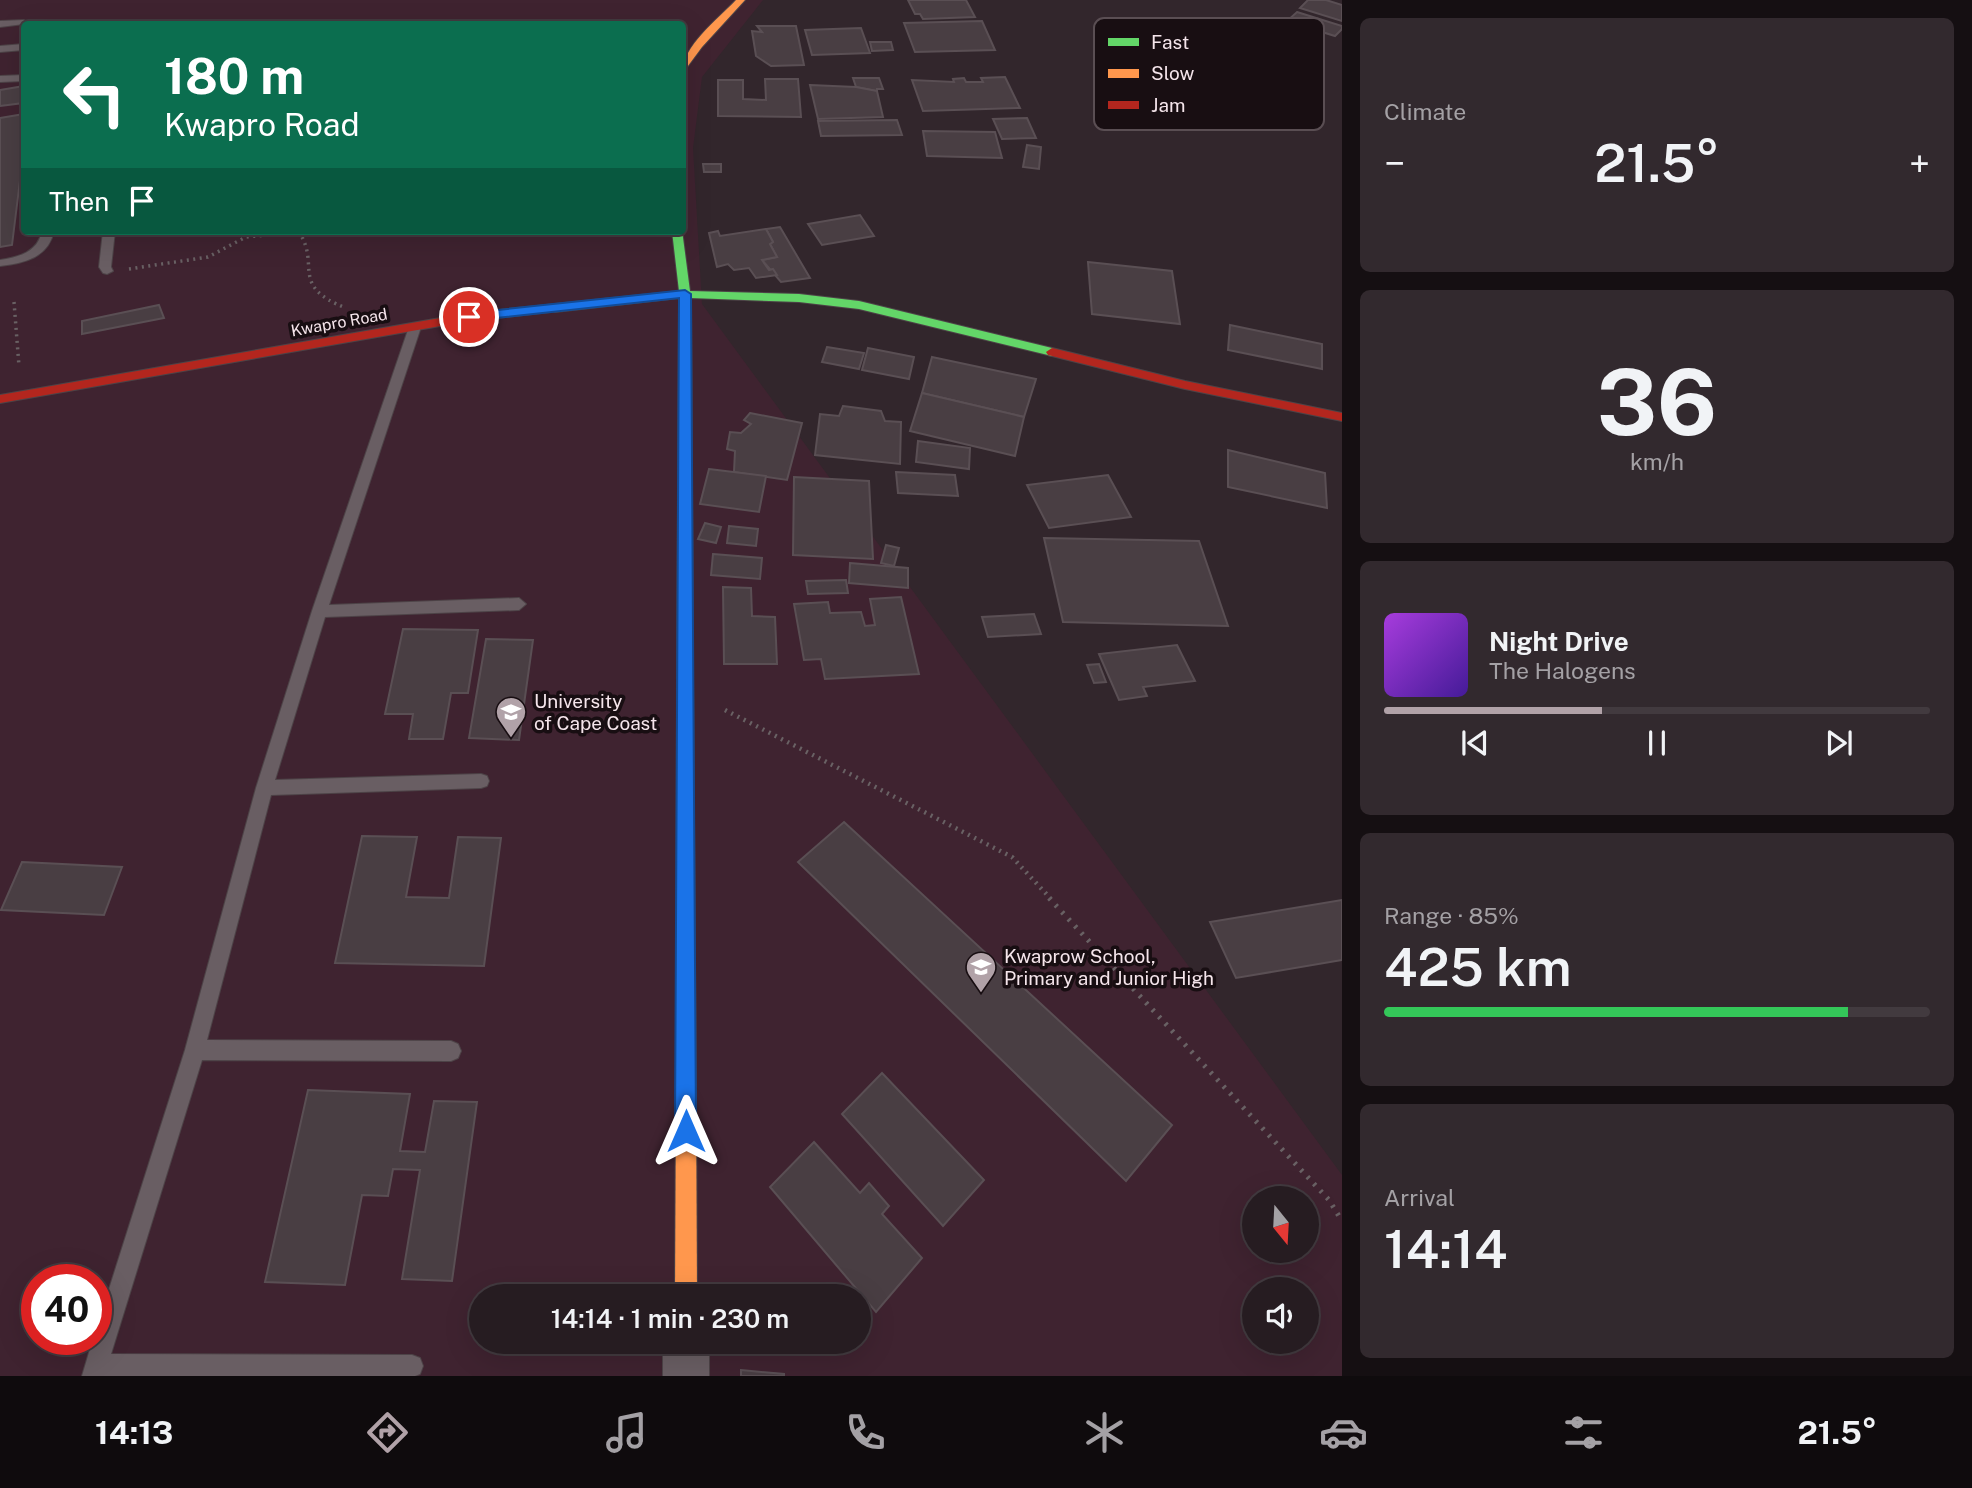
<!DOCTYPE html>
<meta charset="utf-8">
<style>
body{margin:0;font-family:"Public Sans",sans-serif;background:#32292e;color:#f1f3f6;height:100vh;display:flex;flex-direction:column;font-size:26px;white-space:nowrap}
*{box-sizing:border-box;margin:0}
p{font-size:23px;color:#a4a1a5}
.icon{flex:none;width:38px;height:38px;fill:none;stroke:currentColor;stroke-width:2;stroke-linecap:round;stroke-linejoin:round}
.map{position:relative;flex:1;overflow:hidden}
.side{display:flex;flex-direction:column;gap:18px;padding:18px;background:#150f12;width:630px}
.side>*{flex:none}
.guide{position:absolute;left:21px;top:21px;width:665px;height:214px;border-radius:7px;box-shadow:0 7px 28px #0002,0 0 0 2px #423a3f;background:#0b6e4f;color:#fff;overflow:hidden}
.needle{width:46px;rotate:162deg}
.fabs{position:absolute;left:1242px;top:1186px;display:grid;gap:14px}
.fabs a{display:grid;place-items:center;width:77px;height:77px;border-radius:50%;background:#261c21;box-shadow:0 7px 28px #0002,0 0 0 2px #423a3f;font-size:35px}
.speed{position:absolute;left:21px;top:1264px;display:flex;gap:14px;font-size:35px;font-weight:700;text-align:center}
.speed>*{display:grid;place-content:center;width:91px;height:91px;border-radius:50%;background:#261c21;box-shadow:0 7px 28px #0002,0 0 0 2px #423a3f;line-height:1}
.speed .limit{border:10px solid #d22;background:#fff;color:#111}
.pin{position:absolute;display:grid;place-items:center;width:60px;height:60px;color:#fff;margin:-30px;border:4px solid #fff;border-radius:50%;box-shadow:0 2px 7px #0007}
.me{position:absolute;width:77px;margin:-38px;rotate:0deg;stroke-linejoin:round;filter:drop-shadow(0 0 5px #0008)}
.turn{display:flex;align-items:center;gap:24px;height:147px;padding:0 28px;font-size:32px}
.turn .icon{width:91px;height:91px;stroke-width:2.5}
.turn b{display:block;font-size:49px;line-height:60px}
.then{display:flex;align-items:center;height:66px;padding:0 28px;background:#0003;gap:14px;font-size:26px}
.big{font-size:52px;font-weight:600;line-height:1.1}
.side .card{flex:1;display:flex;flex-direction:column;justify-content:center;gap:10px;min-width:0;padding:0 24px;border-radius:10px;background:#32292e}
.side .dial{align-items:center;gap:0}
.dial b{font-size:91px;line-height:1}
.song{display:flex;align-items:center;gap:21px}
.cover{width:84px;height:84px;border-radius:10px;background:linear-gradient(135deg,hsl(280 70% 55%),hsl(260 70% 35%))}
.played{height:7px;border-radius:4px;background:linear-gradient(90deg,#b1a2a8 40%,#423a3f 40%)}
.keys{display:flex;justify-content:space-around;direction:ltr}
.heat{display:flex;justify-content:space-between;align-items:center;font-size:38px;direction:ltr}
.charge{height:10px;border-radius:5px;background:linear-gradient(90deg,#34c759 85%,#423a3f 0)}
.trip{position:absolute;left:469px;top:1284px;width:402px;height:70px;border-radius:35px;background:#261c21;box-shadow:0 7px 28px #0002,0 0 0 2px #423a3f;font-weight:600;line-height:70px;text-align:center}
.tabs{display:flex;height:112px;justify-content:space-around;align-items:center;background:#0f0b0d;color:#a4a1a5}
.tabs .icon{width:49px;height:49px}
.tabs .selected{color:#b1a2a8}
.tabs b{font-size:32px;color:#f1f3f6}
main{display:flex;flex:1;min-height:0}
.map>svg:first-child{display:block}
.built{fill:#3f2330;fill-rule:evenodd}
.building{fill:#493e43;stroke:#5a4f54;stroke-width:2}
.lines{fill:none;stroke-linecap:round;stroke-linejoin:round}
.lane-casing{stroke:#4d4347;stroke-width:2}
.street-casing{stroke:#4d4347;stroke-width:2}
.fast-casing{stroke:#4d4347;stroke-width:2}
.slow-casing{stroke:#4d4347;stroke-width:2}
.jam-casing{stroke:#4d4347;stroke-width:2}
.path-far2{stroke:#696164;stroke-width:3.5;stroke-dasharray:2 4.5;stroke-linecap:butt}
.path-far1{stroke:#696164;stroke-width:4.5;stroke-dasharray:2 5;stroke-linecap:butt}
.path{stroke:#696164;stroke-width:5;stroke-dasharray:2.5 7;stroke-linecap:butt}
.lane{fill:#695e63;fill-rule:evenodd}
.street{fill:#695e63;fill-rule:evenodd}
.fast{fill:#63d668;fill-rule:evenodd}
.slow{fill:#ff974d;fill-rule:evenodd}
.jam{fill:#b3261e;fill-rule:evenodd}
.route{fill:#1a73e8;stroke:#114b97;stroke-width:2}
.labels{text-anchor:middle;stroke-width:7;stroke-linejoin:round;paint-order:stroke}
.far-street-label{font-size:16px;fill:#f5e5eb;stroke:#180e12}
.poi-label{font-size:19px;fill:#f5e5eb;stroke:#180e12;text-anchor:start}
.key{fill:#180e12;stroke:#5a4e53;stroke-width:2}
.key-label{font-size:19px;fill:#f5e5eb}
</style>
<main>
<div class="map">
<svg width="1342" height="1376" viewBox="0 0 1342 1376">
<rect width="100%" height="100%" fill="#32262c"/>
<!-- built -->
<path class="built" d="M0 0H763L702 77 693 148 702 304 1342 1175V1376H0ZM24 24H682V231H24ZM1255 1199H1307V1251H1255ZM37 1279H96V1339H37ZM1255 1290H1307V1342H1255ZM481 1297H859V1342H481Z"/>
<!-- building -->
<g class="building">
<polygon points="908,0 966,0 975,17 923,19 920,14 915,14"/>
<polygon points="1308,0 1326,0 1342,5 1342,21 1300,8"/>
<polygon points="1297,12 1342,26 1342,29 1335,36 1287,21"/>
<polygon points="982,21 995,50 915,52 904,23"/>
<polygon points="757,26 796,26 804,65 771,66 756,56 752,31 762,32"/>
<polygon points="861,28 870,53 812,55 805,30"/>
<polygon points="870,42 891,42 893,50 872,51"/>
<polygon points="1005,77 1020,108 923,111 912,80 954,82 953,79 964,78 966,82 983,82 981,78"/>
<polygon points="853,78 879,78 883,89 877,89 877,91 856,87"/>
<polygon points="765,79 798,79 801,117 718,116 718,80 743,80 743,99 766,100"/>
<polygon points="810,85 856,87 877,91 883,117 818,119"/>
<polygon points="24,86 23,103 0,106 0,90"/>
<polygon points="24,114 24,148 12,245 0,247 0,118"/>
<polygon points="1027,118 1036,138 1002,139 993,119"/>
<polygon points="897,120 902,135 821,136 818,121"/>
<polygon points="923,131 995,132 1002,158 927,156"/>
<polygon points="1027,145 1041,147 1039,169 1023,167"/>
<polygon points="703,164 721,164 721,172 704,172"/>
<polygon points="860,215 874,236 822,245 808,224"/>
<polygon points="780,227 810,278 781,282 762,260 777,257 770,244 773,242 766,229"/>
<polygon points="766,229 773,242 770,244 777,257 762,260 769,270 773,269 777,275 756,278 749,268 734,270 728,264 717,267 709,233 718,231 720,236"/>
<polygon points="1088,262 1172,271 1180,324 1092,314"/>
<polygon points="159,305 164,318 82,334 82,321"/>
<polygon points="1230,325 1322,344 1322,369 1228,350"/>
<polygon points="827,347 864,353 859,369 822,362"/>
<polygon points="868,348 914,357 909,379 862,370"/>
<polygon points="932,357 1036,379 1024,417 922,393"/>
<polygon points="922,393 1024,417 1015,456 910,431"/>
<polygon points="843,406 881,411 885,421 901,422 900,464 815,455 820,414 839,416"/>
<polygon points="750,413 802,423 787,480 734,472 735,451 727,449 730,432 741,433 751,424 744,420"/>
<polygon points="918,441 970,448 969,469 916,462"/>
<polygon points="1228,450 1325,473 1327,508 1228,487"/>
<polygon points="709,469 766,476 759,512 700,504"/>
<polygon points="896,472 955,475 958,496 898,493"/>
<polygon points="1108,475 1131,517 1049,528 1027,485"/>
<polygon points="794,477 869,481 873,559 793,555"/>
<polygon points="705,523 721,527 716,543 698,539"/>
<polygon points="729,526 758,529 756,546 727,543"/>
<polygon points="1044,538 1199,541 1228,626 1063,622"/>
<polygon points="886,545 899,548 894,566 881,563"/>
<polygon points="713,554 762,558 760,579 711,575"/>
<polygon points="850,563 908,568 908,588 849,583"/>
<polygon points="846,580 848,593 808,594 806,581"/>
<polygon points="723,587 751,588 752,616 775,617 777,664 724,664"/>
<polygon points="901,597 919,674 825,679 821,659 804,660 794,604 828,602 830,613 861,612 865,626 875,625 870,599"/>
<polygon points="1034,614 1041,634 988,637 982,617"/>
<polygon points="403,629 478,630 468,693 451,693 443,739 409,739 413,714 385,714"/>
<polygon points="486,639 533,640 519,740 469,738"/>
<polygon points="1177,645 1195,681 1143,687 1147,696 1119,700 1099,654"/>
<polygon points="1099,664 1106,682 1094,683 1087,665"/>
<polygon points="844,822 1172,1125 1126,1181 798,862"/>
<polygon points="362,836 417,837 406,897 449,898 458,837 501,838 484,966 335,963"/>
<polygon points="22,862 122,867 104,915 1,910"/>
<polygon points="1342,900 1342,960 1236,978 1210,922"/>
<polygon points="882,1073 984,1180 943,1226 842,1114"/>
<polygon points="308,1090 410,1094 400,1151 425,1152 434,1101 477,1102 452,1281 402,1279 420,1170 393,1169 388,1196 362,1195 345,1285 265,1282"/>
<polygon points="814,1142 860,1193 869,1183 889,1206 882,1214 922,1258 876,1312 770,1187"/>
<polygon points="741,1370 784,1374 784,1376 741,1376"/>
</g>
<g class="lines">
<!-- lane casing -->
<g class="lane-casing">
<g id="lane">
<polygon points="24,20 24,24 0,27 0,21"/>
<polygon points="232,21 249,24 228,24"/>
<polygon points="24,44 24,50 0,52 0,46"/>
<polygon points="24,75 24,81 0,82 0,76"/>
<path d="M42 231H54C48 258 24 263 0 266V260C19 257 38 252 42 231Z"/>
<polygon points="103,231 115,231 111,267 113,271 107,274 103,273 99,267"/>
<polygon points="415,323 421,327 329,605 519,598 526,604 519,610 325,617 275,780 481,774 487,776 489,781 487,786 481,788 271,795 207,1040 451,1041 458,1044 461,1051 458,1058 451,1061 202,1060 111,1354 412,1355 420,1358 423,1366 420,1374 415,1376 82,1376 93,1339 96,1339 96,1330 185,1050 256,788 312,611 409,327"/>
</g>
</g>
<!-- street casing -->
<g class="street-casing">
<rect id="street" x="663" y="1342" width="46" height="34"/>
</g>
<!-- fast casing -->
<g class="fast-casing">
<polygon id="fast" points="682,230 690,291 799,294 859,301 1052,348 1058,352 1052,356 859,309 799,302 691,298 693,677 691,682 679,682 677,677 679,298 555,312 549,308 555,304 679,291 672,231"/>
</g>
<!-- slow casing -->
<g class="slow-casing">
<g id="slow">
<path d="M736 0H745L702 47 682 74C682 46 718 19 736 0Z"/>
<polygon points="686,1087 693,1090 696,1097 697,1297 675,1297 676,1097 679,1090"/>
</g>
</g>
<!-- jam casing -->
<g class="jam-casing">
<g id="jam">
<polygon points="555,304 559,305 559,311 469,321 0,403 0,395 469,313"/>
<polygon points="1052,348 1185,381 1342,413 1342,421 1185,389 1048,355 1046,352"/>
<polygon points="685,670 691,672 693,677 696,1097 693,1104 686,1107 679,1104 676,1097 677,677 679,672"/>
</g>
</g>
<!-- path-far2 -->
<g class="path-far2">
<path d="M129 269 208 257 246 237 299 232C321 265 289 286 346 308"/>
<polyline points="14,302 19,366"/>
</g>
<!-- path-far1 -->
<polyline class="path-far1" points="725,710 1012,857 1051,899"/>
<!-- path -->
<polyline class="path" points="1049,898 1329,1200 1342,1221"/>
<!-- lane -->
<use href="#lane" class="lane"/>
<!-- street -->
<use href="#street" class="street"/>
<!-- fast -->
<use href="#fast" class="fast"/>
<!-- slow -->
<use href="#slow" class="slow"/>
<!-- jam -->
<use href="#jam" class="jam"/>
</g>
<!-- route -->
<polygon class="route" points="685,290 691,294 696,1131 693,1138 686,1141 678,1138 675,1131 679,298 469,321 463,317 469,313"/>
<!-- icons -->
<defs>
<g id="university-pin" transform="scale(1.575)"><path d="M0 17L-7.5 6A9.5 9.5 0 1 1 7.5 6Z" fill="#b1a2a8" stroke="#180e12"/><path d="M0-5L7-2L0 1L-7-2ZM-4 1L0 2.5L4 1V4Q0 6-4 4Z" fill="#fff"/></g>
<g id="school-pin" transform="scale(1.575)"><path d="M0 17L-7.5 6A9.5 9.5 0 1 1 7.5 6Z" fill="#b1a2a8" stroke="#180e12"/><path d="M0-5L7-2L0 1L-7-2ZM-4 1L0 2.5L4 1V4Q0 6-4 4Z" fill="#fff"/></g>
</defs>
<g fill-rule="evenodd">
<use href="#university-pin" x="511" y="712"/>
<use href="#school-pin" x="981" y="967"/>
</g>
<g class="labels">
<!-- far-street labels -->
<g class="far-street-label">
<text transform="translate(339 322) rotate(-10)" y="6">Kwapro Road</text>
</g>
<!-- poi labels -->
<g class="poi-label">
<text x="534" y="708">University<tspan x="534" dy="22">of Cape Coast</tspan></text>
<text x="1004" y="963">Kwaprow School,<tspan x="1004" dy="22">Primary and Junior High</tspan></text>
</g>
</g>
<!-- legend -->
<rect x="1094" y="18" width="230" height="112" rx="10" class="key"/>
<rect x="1108" y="38" width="31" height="8" fill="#63d668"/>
<rect x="1108" y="69" width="31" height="9" fill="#ff974d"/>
<rect x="1108" y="101" width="31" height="8" fill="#b3261e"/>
<g class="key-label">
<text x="1151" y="49">Fast</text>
<text x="1151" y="80">Slow</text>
<text x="1151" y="112">Jam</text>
</g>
</svg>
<div class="fabs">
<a><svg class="needle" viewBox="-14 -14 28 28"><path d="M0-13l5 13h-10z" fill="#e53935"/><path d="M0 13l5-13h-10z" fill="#a4a1a5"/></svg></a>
<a><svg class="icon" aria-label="sound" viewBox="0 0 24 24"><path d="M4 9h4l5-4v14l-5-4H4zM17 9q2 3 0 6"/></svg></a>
</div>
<div class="speed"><div class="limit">40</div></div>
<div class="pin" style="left:469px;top:317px;background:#d93025"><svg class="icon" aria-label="arrive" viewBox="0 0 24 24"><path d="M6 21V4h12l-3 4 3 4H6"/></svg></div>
<svg class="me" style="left:686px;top:1131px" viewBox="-20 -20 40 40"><path d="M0-17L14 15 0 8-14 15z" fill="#1a73e8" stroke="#fff" stroke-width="4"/></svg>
<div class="trip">14:14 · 1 min · 230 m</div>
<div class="guide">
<div class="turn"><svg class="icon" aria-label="left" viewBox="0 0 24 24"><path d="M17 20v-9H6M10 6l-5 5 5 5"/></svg><div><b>180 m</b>Kwapro Road</div></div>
<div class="then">Then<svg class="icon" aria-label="arrive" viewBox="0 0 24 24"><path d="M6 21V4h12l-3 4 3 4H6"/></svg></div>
</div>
</div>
<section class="side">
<div class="card"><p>Climate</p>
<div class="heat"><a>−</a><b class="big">21.5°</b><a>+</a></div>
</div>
<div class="card dial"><b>36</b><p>km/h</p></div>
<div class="card">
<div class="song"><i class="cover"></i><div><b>Night Drive</b><p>The Halogens</p></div></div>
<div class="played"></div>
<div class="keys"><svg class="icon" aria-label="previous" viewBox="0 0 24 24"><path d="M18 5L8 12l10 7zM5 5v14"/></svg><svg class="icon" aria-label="pause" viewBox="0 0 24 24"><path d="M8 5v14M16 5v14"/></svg><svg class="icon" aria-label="next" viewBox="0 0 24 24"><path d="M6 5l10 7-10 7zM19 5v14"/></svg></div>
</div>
<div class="card"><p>Range · 85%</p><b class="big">425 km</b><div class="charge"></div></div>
<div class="card"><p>Arrival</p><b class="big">14:14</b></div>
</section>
</main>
<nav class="tabs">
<b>14:13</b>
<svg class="icon selected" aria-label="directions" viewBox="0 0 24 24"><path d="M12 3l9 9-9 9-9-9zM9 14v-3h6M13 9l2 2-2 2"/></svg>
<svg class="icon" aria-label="music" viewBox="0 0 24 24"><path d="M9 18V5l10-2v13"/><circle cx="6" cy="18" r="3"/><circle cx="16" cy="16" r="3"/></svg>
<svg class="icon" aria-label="phone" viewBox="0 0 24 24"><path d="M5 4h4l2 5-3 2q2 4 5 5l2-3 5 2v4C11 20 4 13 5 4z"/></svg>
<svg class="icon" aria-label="climate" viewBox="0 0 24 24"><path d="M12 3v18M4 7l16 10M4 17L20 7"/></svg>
<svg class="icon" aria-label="car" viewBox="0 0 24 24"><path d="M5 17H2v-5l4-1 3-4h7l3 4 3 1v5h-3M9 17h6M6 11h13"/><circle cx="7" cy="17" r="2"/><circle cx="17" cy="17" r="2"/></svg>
<svg class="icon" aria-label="filters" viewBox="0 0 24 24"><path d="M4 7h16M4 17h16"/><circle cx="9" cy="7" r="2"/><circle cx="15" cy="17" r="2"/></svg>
<b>21.5°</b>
</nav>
